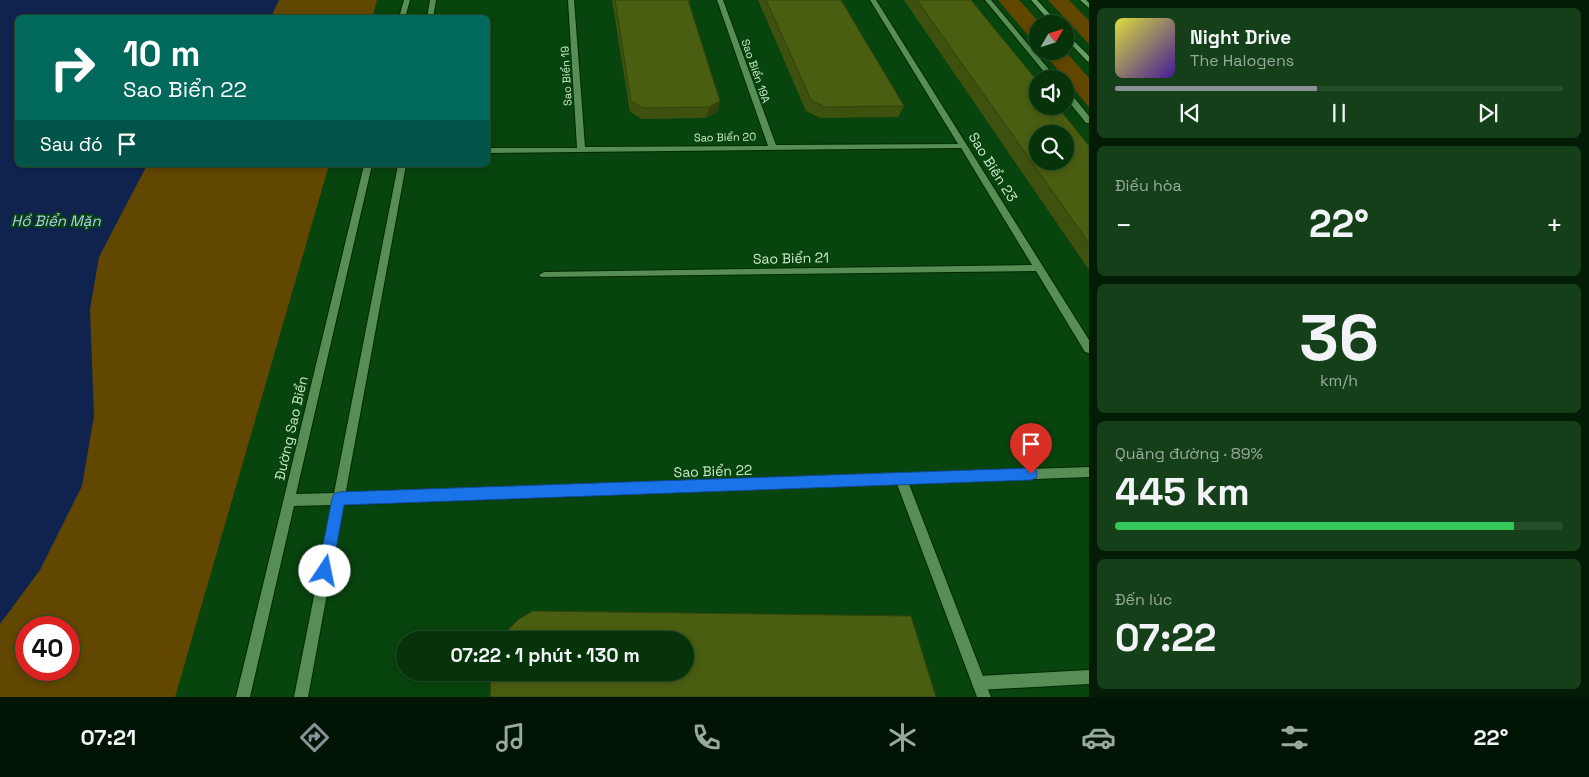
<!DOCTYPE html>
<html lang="vi">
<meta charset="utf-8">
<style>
body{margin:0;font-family:"Space Grotesk",sans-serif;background:#143f18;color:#f1f3f6;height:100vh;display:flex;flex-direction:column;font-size:19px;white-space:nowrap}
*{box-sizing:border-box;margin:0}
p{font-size:16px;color:#98aa9c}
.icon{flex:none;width:28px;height:28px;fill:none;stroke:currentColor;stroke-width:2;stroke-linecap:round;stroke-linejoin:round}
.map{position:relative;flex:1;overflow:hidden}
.side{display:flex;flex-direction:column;gap:8px;padding:8px;background:#031c06;width:500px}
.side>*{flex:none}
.top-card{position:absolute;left:15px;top:15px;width:475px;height:152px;border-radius:8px;box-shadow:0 2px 8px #0003,0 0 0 1px #274e2b;background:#00695c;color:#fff;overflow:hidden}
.needle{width:32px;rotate:51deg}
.fabs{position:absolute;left:1029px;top:15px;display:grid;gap:10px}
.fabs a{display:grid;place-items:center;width:45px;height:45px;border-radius:50%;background:#06330a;box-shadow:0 2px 8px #0003,0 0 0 1px #274e2b;font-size:25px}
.speed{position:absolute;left:15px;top:616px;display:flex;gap:10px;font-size:25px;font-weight:700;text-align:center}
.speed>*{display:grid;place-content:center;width:65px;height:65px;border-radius:50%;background:#06330a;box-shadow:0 2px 8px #0003,0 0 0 1px #274e2b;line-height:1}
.speed .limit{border:8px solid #d22;background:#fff;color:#111}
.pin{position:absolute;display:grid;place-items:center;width:42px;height:42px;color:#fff;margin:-51px -21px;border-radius:50% 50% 50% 0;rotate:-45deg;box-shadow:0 0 5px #0007}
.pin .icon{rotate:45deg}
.me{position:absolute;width:55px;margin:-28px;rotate:11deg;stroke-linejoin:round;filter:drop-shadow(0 0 4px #0008)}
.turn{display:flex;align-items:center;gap:18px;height:105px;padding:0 25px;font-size:22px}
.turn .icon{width:65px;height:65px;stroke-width:2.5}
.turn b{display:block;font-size:35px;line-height:42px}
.then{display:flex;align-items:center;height:48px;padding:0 25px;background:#0003;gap:10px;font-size:19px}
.big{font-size:38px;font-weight:800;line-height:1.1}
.side .tile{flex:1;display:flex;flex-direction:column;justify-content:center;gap:8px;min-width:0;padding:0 18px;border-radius:8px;background:#143f18}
.side .dial{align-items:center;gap:0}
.dial b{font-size:65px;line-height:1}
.song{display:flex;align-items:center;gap:15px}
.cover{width:60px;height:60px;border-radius:8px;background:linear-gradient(135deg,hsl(60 70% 55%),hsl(260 70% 35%))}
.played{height:5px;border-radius:2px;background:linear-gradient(90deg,#8c9099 45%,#274e2b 45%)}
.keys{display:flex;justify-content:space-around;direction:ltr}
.heat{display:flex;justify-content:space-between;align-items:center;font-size:28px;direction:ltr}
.charge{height:8px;border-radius:4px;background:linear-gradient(90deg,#34c759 89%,#274e2b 0)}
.trip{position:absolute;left:396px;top:631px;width:298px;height:50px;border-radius:25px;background:#06330a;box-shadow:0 2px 8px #0003,0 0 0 1px #274e2b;font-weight:800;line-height:50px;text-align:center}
.tabs{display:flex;height:80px;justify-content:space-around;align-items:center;background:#021404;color:#98aa9c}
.tabs .icon{width:35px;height:35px}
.tabs .current{color:#8c9099}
.tabs b{font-size:22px;color:#f1f3f6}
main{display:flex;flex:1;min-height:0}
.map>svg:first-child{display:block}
.green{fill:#624701;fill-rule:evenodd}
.water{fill:#10234f}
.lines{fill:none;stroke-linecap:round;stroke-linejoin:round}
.service-casing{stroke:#002801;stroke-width:2}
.minor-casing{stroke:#002801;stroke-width:2}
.tertiary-casing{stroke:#002801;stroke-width:2}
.secondary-casing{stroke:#002801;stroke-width:2}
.service{fill:#568e56;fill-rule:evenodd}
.minor{fill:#568e56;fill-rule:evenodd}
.tertiary{fill:#568e56;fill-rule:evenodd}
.secondary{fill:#64a064;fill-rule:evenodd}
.wall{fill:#3f510f}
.shaded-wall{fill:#33420c}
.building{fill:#495e11;stroke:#33420c;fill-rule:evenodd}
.route{fill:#1a73e8;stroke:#114b97}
.labels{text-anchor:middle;stroke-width:4;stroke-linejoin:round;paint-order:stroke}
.far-street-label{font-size:11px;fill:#cae8c9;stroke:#08440e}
.street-label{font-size:14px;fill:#cae8c9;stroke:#08440e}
.water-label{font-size:15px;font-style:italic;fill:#b4cbf9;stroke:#08440e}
</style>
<main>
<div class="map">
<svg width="1089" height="697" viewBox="0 0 1089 697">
<rect width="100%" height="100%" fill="#08440e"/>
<!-- green -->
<g class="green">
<path d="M0 0H377L372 18H18V165H329L175 697H0ZM26 628H69V670H26Z"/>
<polygon points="998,0 1019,0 1041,24 1038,24 1037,46"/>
<polygon points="1048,0 1069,0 1089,21 1089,44"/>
<polygon points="1042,51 1065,51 1089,78 1089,107"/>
</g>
<!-- water -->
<polygon class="water" points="0,0 279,0 271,17 18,18 18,165 147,165 99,257 90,309 94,416 82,486 40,570 0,624"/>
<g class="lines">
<!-- service casing -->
<g class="service-casing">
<polygon id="service" points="1089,670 1089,684 979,690 974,688 972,683 974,678 979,676"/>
</g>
<!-- minor casing -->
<g class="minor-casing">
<g id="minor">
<polygon points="568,0 574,0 585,147 768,146 717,0 723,0 776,145 958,144 870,0 876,0 1089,340 1089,353 1085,352 1036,271 541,277 539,275 544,272 1032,265 961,148 488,153 488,148 577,148"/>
<polygon points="985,0 991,0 1057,79 1050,79"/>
<polygon points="1065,90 1068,90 1089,116 1089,123 1086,123 1065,97"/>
<polygon points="1089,467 1089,477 909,484 991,697 977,697 897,484 339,505 335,503 333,499 335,495 339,493"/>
</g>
</g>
<!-- tertiary casing -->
<g class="tertiary-casing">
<g id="tertiary">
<polygon points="404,0 410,0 405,18 399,18"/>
<polygon points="430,0 436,0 433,18 427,18"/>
<polygon points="364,165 372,165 296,494 334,493 398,165 406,165 308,697 294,697 332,505 294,506 250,697 236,697"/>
</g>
</g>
<!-- secondary casing -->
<g class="secondary-casing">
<g id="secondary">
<polygon points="1031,0 1037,0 1059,24 1052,24"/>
<polygon points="1080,0 1086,0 1089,3 1089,8"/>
<polygon points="1065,32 1089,56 1089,62 1087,61 1065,38"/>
</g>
</g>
<!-- service -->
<use href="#service" class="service"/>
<!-- minor -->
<use href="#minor" class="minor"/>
<!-- tertiary -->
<use href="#tertiary" class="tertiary"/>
<!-- secondary -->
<use href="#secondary" class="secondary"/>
</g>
<!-- wall -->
<g class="wall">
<polygon points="612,0 690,0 689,3 720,101 717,112 706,118 642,119 630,112"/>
<polygon points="758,0 841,0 904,106 898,117 820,118 806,111"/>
<polygon points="904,0 971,0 1089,146 1089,270"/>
</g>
<!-- shaded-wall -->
<polygon class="shaded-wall" points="720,101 717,112 706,118 709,107"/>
<!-- building -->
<g class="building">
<polygon points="615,0 688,0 720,101 709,107 643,108 631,101"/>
<polygon points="766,0 841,0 904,106 825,107 811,100"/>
<path d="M917 0H971L1038 82V106H1057L1089 146V243ZM1038 134H1065V161H1038Z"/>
<polygon points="533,611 911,616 936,697 490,697 491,672 685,672 685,640 501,640 505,633 519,619"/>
</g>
<!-- route -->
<polygon class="route" points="1031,468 1036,470 1037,474 1036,478 1031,480 344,505 332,571 330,576 325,578 320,576 318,571 332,499 334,494 339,492"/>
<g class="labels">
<!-- far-street labels -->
<g class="far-street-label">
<text transform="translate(756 71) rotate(71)" y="4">Sao Biển 19A</text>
<text transform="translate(566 76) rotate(-93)" y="4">Sao Biển 19</text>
<text transform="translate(725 137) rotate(-1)" y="4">Sao Biển 20</text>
</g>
<!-- street labels -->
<g class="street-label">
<text transform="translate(993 167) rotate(58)" y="5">Sao Biển 23</text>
<text transform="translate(791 258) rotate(-1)" y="5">Sao Biển 21</text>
<text transform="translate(291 428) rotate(-77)" y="5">Đường Sao Biển</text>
<text transform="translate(713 471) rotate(-2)" y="5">Sao Biển 22</text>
</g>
<!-- water labels -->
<g class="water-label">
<text x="56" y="226">Hồ Biển Mặn</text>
</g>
</g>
</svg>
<div class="fabs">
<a><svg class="needle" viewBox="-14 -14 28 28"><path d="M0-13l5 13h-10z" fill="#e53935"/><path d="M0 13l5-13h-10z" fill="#98aa9c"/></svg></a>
<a><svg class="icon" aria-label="sound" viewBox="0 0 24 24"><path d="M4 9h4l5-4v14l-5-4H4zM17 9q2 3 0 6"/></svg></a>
<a><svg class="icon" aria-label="search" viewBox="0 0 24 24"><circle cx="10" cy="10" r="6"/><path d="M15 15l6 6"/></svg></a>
</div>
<div class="speed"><div class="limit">40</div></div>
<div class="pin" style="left:1031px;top:474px;background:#d93025"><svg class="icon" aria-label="arrive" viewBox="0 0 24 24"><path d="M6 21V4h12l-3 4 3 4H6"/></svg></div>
<svg class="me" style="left:325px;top:571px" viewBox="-20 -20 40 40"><circle r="19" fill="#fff"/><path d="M0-13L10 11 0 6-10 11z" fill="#1a73e8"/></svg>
<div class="trip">07:22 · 1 phút · 130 m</div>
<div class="top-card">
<div class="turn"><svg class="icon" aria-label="right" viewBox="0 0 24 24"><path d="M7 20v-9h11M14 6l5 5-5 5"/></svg><div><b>10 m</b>Sao Biển 22</div></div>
<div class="then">Sau đó<svg class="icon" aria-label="arrive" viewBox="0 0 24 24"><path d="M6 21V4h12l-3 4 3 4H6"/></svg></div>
</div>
</div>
<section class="side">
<div class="tile">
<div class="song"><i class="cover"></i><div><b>Night Drive</b><p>The Halogens</p></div></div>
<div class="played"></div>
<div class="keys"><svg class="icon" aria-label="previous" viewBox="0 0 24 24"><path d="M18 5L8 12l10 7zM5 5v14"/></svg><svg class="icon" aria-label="pause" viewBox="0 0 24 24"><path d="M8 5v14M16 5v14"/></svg><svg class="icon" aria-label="next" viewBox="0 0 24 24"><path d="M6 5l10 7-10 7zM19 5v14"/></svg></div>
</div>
<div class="tile"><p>Điều hòa</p>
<div class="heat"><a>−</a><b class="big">22°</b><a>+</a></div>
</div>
<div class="tile dial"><b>36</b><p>km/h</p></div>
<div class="tile"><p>Quãng đường · 89%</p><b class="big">445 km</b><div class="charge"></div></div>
<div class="tile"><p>Đến lúc</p><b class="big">07:22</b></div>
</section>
</main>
<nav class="tabs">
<b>07:21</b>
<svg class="icon current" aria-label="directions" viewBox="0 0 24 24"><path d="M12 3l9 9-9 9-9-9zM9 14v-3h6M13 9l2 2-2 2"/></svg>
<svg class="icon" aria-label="music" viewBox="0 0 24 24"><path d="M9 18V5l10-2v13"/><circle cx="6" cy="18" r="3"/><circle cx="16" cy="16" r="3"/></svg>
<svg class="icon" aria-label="phone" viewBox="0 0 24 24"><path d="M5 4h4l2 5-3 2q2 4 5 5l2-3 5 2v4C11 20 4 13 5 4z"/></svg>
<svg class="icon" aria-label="climate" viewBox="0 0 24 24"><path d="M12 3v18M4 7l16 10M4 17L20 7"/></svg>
<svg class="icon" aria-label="car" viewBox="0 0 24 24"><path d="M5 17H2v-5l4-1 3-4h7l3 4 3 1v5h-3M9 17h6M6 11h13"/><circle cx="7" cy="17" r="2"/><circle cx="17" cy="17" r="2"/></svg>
<svg class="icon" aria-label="filters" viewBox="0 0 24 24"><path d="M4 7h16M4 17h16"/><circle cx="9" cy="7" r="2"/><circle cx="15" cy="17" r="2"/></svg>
<b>22°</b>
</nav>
